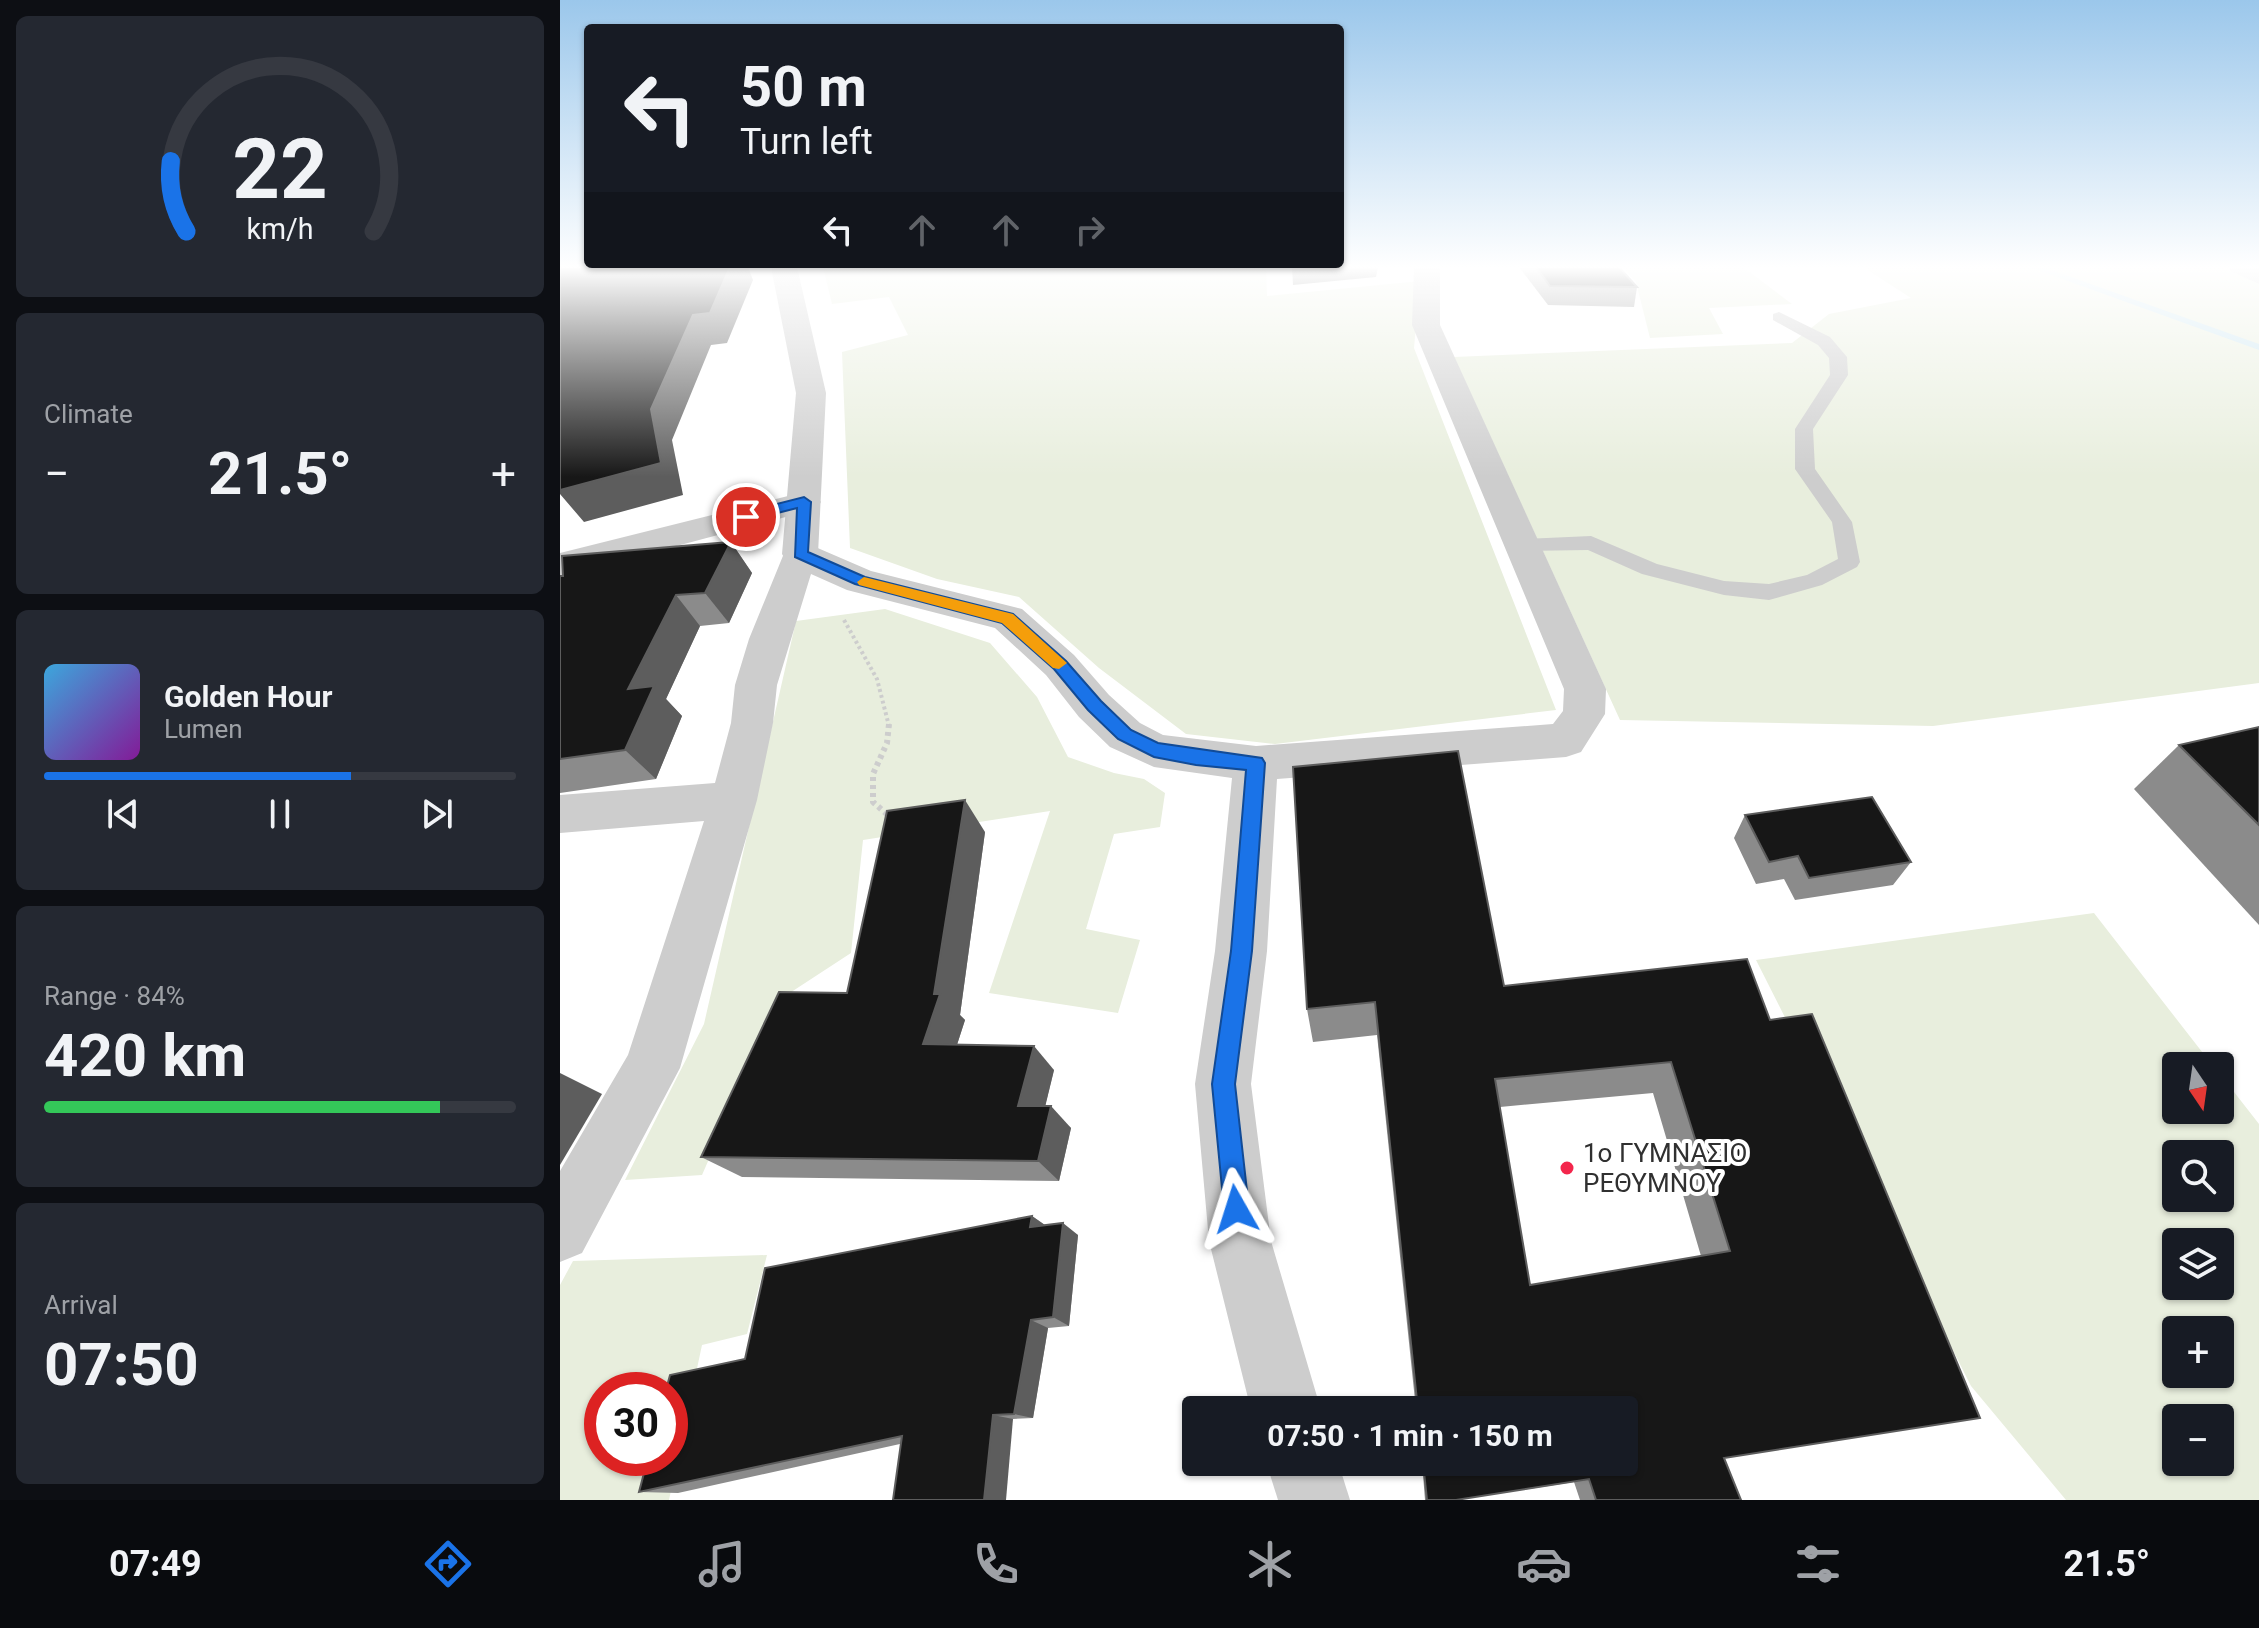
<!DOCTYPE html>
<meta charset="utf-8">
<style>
body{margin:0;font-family:Roboto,sans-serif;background:#242831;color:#f1f3f6;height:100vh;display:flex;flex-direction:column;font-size:30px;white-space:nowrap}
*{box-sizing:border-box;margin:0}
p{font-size:26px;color:#9ea1a6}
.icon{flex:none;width:44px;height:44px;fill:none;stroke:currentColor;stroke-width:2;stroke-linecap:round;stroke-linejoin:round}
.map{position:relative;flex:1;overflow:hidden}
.details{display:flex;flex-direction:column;gap:16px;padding:16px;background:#0d0f14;width:560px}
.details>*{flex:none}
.guide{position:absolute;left:24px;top:24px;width:760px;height:244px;border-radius:8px;box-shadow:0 2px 6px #0004;background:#171b24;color:#f1f3f6;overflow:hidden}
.needle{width:52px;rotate:167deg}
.buttons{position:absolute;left:1602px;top:1052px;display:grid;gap:16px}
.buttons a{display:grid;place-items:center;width:72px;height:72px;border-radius:8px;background:#171b24;box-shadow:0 2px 6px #0004;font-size:40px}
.speed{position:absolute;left:24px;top:1372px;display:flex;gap:16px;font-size:40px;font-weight:700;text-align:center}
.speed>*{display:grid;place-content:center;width:104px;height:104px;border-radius:50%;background:#171b24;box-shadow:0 2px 6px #0004;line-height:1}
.speed .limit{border:12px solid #d22;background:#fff;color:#111}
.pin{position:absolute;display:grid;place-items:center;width:68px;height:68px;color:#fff;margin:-34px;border:4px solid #fff;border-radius:50%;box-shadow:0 2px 8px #0007}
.me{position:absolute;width:88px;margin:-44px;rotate:354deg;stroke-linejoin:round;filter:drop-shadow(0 0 6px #0008)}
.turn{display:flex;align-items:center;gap:28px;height:168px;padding:0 24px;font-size:36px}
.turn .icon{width:104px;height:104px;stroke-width:2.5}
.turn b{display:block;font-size:56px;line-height:68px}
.lanes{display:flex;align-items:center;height:76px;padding:0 24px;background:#0003;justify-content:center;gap:40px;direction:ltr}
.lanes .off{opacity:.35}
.big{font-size:60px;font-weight:700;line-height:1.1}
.details .tile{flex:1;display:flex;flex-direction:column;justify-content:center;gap:12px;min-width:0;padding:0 28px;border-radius:12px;background:#242831}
.details .dial{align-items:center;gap:0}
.dial svg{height:208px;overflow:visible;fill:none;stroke:#363941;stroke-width:7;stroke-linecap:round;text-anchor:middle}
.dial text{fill:#f1f3f6;stroke:none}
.song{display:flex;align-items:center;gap:24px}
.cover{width:96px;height:96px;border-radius:12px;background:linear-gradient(135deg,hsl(200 70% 55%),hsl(290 70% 35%))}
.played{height:8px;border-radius:4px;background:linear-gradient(90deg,#1a73e8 65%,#363941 65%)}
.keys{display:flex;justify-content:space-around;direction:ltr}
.heat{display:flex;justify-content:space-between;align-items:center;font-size:44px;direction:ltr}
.charge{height:12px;border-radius:6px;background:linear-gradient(90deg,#34c759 84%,#363941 0)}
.trip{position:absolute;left:622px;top:1396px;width:456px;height:80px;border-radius:8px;background:#171b24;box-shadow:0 2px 6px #0004;font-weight:700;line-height:80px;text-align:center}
.tab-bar{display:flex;height:128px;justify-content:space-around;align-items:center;background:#090b0e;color:#9ea1a6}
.tab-bar .icon{width:56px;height:56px}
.tab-bar .current{color:#1a73e8}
.tab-bar b{font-size:36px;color:#f1f3f6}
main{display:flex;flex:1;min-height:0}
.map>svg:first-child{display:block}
.green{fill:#e8eedd;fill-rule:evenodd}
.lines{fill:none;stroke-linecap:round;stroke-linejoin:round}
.stream{fill:#c8e4ef;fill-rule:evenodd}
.path-far1{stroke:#cdcdcd;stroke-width:4;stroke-dasharray:3 3;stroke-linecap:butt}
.path{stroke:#cdcdcd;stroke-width:6;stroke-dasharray:4 4;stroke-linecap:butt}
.service{fill:#cdcdcd;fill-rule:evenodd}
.minor{fill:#cdcdcd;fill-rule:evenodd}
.tertiary{fill:#cdcdcd;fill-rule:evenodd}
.wall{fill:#8b8b8b;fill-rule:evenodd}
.shaded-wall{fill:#5d5d5d}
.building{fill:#171717;stroke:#5d5d5d;stroke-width:2;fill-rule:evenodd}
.route{fill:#1a73e8;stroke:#114b97;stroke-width:2}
.slow{fill:#f59e0b}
.poi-dot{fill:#f3264c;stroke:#fff;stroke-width:3}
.labels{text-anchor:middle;stroke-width:8;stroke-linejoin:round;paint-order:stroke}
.near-poi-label{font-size:26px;fill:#303030;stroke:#fff;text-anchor:start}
</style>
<main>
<section class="details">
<div class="tile dial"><svg viewBox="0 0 100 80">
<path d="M14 69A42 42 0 1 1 86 69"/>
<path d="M14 69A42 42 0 0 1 8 42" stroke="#1a73e8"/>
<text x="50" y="56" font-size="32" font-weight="700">22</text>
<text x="50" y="72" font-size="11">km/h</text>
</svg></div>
<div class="tile"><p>Climate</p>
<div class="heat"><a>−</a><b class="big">21.5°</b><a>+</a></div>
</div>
<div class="tile">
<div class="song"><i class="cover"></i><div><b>Golden Hour</b><p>Lumen</p></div></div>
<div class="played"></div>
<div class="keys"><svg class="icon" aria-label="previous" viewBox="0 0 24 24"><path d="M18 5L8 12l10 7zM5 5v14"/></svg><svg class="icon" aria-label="pause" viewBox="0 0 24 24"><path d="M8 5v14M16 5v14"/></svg><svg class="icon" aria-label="next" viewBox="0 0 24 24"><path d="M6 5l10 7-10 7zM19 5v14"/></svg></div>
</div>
<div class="tile"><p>Range · 84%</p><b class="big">420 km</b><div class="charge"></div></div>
<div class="tile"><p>Arrival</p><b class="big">07:50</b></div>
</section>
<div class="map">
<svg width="1699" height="1500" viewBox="0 0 1699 1500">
<rect width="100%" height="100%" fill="#fff"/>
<!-- green -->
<g class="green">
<polygon points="263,267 706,267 707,296 860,281 854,348 996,710 715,744 626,734 539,668 459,597 377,579 290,548 282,352 348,335 329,297 272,304"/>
<polygon points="1062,267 1183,267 1232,304 1149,308 1163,334 1090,338 1076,282"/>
<polygon points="1303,267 1663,267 1699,284 1699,683 1373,726 1060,720 894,357 1232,343 1269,314 1351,298"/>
<polygon points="325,609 430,643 477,697 508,757 554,773 584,779 605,793 600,827 554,834 526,929 580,940 558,1013 429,993 490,811 303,840 291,953 219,1000 142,1175 65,1180 144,1024 236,621"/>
<path d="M1534 913 1653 1066H1616V1110H1660V1074L1699 1124V1500H1506L1411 1386 1196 960ZM1616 1154H1660V1198H1616ZM1616 1242H1660V1286H1616ZM1616 1330H1660V1374H1616ZM1616 1418H1660V1462H1616Z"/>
<path d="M207 1255 187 1334 142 1345 109 1500H0V1285L13 1261ZM42 1390H110V1458H42Z"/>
</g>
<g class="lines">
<!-- stream -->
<polygon class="stream" points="1469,267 1483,267 1699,344 1699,350"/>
<!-- path-far1 -->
<polyline class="path-far1" points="284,620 317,679 329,726"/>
<!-- path -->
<polyline class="path" points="329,724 327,743 313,774 313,802 329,816"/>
<!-- service -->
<polygon class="service" points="1219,312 1270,337 1287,357 1288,375 1253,429 1255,469 1292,522 1300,562 1297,567 1262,585 1209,600 1164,595 1082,574 1028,550 956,551 953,546 956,541 964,539 1031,536 1097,564 1164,581 1209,584 1247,575 1278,559 1272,522 1235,469 1235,429 1270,375 1269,358 1258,345 1213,320 1213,314"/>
<!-- minor -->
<g class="minor">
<polygon points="854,267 880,267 880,325 1046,689 1045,714 1021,752 1006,757 717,779 707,951 691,1084 711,1241 761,1410 691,1410 649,1241 635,1084 655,951 672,778 594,767 550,747 519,717 486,675 435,628 287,590 251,574 217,685 213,723 197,800 120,1068 22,1253 0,1262 0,1171 68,1055 144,821 0,833 0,795 155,783 171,723 175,685 189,639 227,546 240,542 253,546 311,571 462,609 514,655 549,695 580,723 603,735 696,746 993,724 1003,711 1004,689 852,325"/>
<polygon points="1668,267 1699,267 1699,284 1672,272"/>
<polygon points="244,492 256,495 261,502 256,509 0,577 0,553"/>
<polygon points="706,1462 778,1462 790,1500 718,1500"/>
</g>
<!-- tertiary -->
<polygon class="tertiary" points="211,267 237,267 266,393 258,554 253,562 240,566 227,562 222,554 236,393"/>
</g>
<!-- wall -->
<g class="wall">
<polygon points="959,267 1059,267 1077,287 1074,307 988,305"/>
<polygon points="171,542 192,573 169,623 140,626 106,699 122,716 96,779 0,793 0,576"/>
<polygon points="1699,727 1699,925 1574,789 1619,745"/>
<polygon points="1185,815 1351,862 1333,885 1235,900 1224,879 1196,884 1174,838"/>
<polygon points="425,832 400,1015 405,1020 397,1045 494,1070 485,1106 511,1128 499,1181 182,1177 141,1157 287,993"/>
<path d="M1187 959 1164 1458 1181 1500H1020L1014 1482 896 1500H865L862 1462H1064V1410H856L817 1035 753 1042 747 1009ZM1093 1093 1141 1256 970 1285 940 1107Z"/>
<polygon points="472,1216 485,1225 518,1235 509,1326 488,1328 473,1418 453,1419 118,1493 79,1492 185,1359"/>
</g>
<!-- shaded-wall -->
<g class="shaded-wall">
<polygon points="170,267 188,267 193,280 167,343 151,345 112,440 123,495 24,522 0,494 0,490"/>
<polygon points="732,267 818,267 816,277 733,285"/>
<polygon points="171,542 192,573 169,623 145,593"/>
<polygon points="116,595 140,626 106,699 122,716 96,779 65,750 68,689"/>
<polygon points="405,800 425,832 400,1015 405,1020 389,1069 363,1044 374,994"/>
<polygon points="474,1046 494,1070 480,1128 458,1106"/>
<polygon points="0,1073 42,1094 0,1165"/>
<polygon points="491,1106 511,1128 499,1181 478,1161"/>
<polygon points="472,1216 489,1228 470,1227"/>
<polygon points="503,1223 518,1235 509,1326 493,1317"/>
<polygon points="471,1320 488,1328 473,1418 454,1414"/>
<polygon points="433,1415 453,1419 446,1500 424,1500"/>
</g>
<!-- building -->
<g class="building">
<polygon points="0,267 170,267 150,313 133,315 91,409 101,463 0,490"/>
<polygon points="976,267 1059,267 1077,287 990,286"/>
<polygon points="171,542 145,593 116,595 68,689 94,686 65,750 0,759 0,576 3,576 2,556"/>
<polygon points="1699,727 1699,825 1619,745"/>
<path d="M898 751 944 986 1187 959 1210 1020 1252 1014 1420 1418 1164 1458 1181 1500H1036L1029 1479 896 1500H867L863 1462H1064V1410H858L815 1002 747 1009 733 767ZM1111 1062 1170 1251 970 1285 935 1079Z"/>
<polygon points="1312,797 1351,862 1249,878 1238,856 1209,862 1185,815"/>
<polygon points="405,800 374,994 380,994 363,1044 474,1046 458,1106 491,1106 478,1161 141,1157 219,992 287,993 327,811"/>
<polygon points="472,1216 470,1227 503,1223 493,1317 471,1320 454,1414 433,1415 424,1500 333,1500 342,1436 79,1492 88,1458 110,1458 110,1390 106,1390 110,1375 185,1359 205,1268"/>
</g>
<!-- sky -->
<linearGradient id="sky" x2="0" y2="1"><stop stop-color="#9bc7eb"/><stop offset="0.56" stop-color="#fff"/><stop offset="1" stop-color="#fff" stop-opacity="0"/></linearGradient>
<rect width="1699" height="477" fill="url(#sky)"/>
<!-- route -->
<polygon class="route" points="244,497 251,502 248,552 305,577 453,614 506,661 541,701 571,730 598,743 702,758 705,763 692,951 675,1084 689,1209 685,1218 676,1222 667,1218 664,1209 652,1084 671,951 686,770 636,765 594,757 558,739 528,710 494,669 442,623 295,584 235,557 237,508 186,521 179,517 181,513"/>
<!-- slow -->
<polygon class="slow" points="304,577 453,614 507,663 499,669 493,668 442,623 299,585 297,582"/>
<!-- markers -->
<circle class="poi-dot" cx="1007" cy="1168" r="8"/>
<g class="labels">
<!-- near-poi labels -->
<g class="near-poi-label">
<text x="1023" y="1162">1ο ΓΥΜΝΑΣΙΟ<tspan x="1023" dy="30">ΡΕΘΥΜΝΟΥ</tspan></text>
</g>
</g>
</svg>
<div class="buttons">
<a><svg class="needle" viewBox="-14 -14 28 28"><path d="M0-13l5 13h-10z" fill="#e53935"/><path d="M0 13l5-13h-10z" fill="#9ea1a6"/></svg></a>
<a><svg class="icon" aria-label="search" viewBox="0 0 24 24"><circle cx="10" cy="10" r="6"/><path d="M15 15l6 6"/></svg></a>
<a><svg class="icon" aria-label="layers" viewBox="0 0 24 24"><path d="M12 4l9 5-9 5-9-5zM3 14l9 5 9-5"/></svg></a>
<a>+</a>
<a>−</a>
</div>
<div class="speed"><div class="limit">30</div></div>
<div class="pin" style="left:186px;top:517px;background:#d93025"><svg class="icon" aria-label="arrive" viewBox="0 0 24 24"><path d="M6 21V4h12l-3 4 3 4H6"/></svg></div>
<svg class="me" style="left:676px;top:1209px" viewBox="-20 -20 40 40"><path d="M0-17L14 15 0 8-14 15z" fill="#1a73e8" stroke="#fff" stroke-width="4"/></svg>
<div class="trip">07:50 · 1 min · 150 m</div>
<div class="guide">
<div class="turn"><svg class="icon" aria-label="left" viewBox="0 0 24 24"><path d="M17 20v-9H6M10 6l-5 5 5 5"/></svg><div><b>50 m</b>Turn left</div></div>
<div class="lanes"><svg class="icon" aria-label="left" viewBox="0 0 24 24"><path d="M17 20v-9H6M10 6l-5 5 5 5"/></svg><svg class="icon off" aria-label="ahead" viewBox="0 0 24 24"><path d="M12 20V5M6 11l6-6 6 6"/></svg><svg class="icon off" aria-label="ahead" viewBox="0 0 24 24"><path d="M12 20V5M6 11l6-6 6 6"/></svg><svg class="icon off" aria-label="right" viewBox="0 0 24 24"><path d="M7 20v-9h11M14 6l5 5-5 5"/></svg></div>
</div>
</div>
</main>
<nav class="tab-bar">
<b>07:49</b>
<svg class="icon current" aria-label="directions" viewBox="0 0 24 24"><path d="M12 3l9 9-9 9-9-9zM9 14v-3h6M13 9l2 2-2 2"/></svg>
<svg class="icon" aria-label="music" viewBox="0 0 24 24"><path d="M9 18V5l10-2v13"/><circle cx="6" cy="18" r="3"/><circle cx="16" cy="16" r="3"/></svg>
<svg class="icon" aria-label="phone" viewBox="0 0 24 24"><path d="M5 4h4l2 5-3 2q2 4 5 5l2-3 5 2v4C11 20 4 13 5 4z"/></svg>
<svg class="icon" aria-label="climate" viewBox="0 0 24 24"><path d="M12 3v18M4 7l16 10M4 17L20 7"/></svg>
<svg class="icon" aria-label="car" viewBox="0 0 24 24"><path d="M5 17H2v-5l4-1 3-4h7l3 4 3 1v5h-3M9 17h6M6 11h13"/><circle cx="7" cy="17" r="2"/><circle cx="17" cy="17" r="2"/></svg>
<svg class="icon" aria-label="filters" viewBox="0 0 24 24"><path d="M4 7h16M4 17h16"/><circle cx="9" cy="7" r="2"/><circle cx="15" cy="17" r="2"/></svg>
<b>21.5°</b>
</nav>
